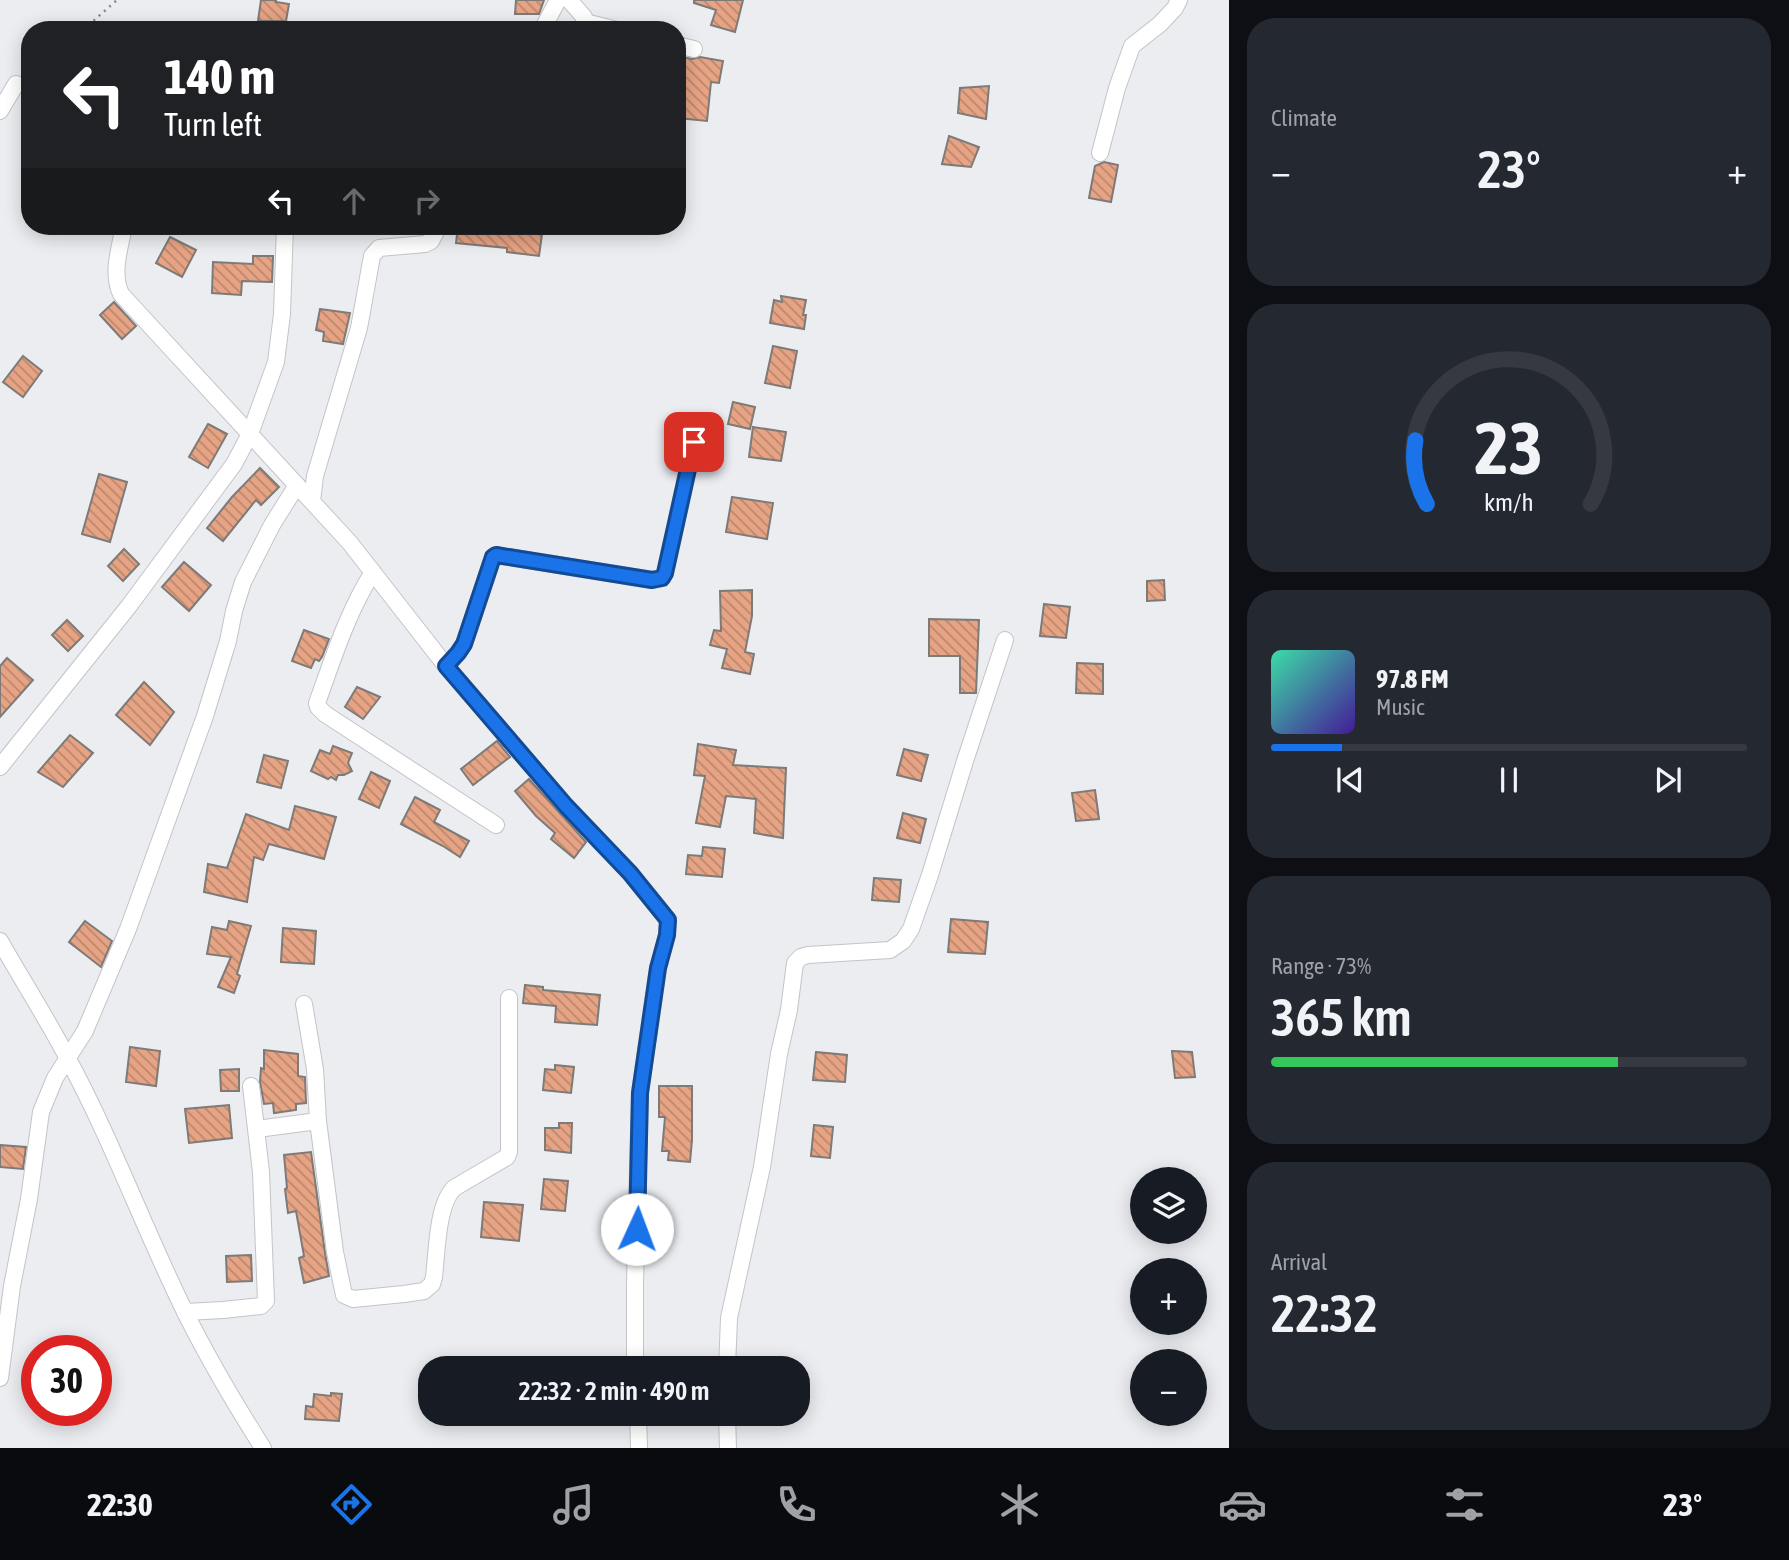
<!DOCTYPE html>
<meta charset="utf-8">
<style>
body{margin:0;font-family:"Asap Condensed",sans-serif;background:#242831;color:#f1f3f6;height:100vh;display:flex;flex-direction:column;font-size:26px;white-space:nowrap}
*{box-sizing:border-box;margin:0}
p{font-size:23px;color:#9ea1a6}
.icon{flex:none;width:38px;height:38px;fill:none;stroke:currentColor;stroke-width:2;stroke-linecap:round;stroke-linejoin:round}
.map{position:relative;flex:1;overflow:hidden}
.side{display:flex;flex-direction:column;gap:18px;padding:18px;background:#0d0f14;width:560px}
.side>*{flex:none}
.top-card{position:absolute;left:21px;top:21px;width:665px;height:214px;border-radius:28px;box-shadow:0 4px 18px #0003;background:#202124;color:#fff;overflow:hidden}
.tools{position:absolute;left:1130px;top:1167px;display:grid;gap:14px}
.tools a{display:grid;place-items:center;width:77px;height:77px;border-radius:50%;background:#171b24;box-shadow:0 4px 18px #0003;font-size:35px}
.speed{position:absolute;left:21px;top:1335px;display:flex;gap:14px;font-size:35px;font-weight:700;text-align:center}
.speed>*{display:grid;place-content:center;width:91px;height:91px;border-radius:50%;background:#171b24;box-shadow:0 4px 18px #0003;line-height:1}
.speed .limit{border:10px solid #d22;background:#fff;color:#111}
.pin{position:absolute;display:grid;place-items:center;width:60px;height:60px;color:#fff;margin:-30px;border-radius:14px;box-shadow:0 4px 10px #0006}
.me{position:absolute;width:77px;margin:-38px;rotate:2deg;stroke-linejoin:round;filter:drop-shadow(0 0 5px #0008)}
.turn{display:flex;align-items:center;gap:24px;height:147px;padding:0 28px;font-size:32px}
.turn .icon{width:91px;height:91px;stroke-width:2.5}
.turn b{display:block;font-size:49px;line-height:60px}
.lanes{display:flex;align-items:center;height:66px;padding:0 28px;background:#0003;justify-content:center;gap:35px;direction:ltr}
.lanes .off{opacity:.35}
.big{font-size:52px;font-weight:600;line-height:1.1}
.side .widget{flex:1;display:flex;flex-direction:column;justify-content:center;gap:10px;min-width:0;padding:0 24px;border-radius:28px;background:#242831}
.side .dial{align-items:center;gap:0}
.dial svg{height:182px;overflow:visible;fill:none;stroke:#363941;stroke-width:7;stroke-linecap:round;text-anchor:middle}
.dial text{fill:#f1f3f6;stroke:none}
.song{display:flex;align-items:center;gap:21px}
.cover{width:84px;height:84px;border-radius:10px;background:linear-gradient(135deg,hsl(160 70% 55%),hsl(260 70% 35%))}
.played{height:7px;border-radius:4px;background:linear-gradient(90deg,#1a73e8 15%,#363941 15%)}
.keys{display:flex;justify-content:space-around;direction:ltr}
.heat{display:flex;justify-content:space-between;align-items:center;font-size:38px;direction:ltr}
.charge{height:10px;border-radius:5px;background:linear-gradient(90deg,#34c759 73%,#363941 0)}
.trip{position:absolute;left:418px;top:1356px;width:392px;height:70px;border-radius:28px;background:#171b24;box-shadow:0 4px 18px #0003;font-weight:600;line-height:70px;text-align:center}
.menu{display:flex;height:112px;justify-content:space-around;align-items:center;background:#090b0e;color:#9ea1a6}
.menu .icon{width:49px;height:49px}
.menu .on{color:#1a73e8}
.menu b{font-size:32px;color:#f1f3f6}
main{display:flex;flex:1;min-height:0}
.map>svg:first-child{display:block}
.building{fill:url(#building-back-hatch);stroke:#7e7a78;stroke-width:2}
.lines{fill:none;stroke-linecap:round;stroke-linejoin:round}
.minor-casing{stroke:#c2c4c8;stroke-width:18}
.path{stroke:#88888b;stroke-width:2.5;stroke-dasharray:2 5;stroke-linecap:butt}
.minor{stroke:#fff;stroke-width:16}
.route-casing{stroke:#114b97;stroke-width:18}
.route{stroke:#1a73e8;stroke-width:12}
</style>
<main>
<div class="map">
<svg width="1229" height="1448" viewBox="0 0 1229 1448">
<defs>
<pattern id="building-back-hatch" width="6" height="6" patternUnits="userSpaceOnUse" patternTransform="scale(1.75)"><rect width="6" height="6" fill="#e7a484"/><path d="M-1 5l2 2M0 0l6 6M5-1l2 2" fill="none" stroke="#bc866d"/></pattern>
</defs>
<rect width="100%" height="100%" fill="#ebedf1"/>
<!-- building -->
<g class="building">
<polygon points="261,0 276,0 276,2 289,4 286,21 258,21"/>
<polygon points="516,0 544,0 539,14 515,14"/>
<polygon points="694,0 743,0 735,32 711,25 716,10 694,3"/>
<polygon points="677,56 692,59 700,57 723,61 719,83 711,82 707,121 678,118 683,77 677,76"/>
<polygon points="989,86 986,119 958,113 960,88"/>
<polygon points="949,136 979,147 971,167 942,164"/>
<polygon points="1104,162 1118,165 1111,202 1089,198 1095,166"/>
<polygon points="458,226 499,226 533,229 543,227 539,256 507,252 507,248 456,243"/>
<polygon points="170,237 196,250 182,277 156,263"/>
<polygon points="253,256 273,256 272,282 242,281 241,295 212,293 213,262 253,264"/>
<polygon points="781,296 806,300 803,315 806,315 804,329 770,323 774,300 782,302"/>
<polygon points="114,302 136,326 122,339 100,315"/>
<polygon points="320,309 350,313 343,344 323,341 324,332 316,330"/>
<polygon points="773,346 797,351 790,388 765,383"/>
<polygon points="23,356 42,371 23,397 3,382"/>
<polygon points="733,402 755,407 750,429 728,424"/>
<polygon points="208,424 227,434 208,468 189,457"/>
<polygon points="753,427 786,432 781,461 749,457"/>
<polygon points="260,468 279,487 261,505 256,500 223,541 207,528 232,497"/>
<polygon points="99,474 127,482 110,542 82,534"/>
<polygon points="732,497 773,503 767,539 726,532"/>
<polygon points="124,549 139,564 123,581 108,566"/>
<polygon points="184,562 211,585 189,611 162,587"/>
<polygon points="1164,580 1165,600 1147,601 1147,581"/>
<polygon points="752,590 752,616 745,652 754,654 750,674 722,668 727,649 710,645 714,630 721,631 720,591"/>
<polygon points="1044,604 1070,607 1066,638 1040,636"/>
<polygon points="929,619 979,620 976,693 960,693 960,656 929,656"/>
<polygon points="67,620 83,636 68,651 52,635"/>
<polygon points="304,630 329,639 322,657 319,661 315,659 311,668 292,661"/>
<polygon points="7,658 33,680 0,717 0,666"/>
<polygon points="1077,663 1103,664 1103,694 1076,693"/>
<polygon points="144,682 174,712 150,745 116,715"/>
<polygon points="357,687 380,697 363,719 345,707"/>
<polygon points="70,735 93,753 63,787 38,772"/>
<polygon points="497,741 510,757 473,785 461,769"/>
<polygon points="698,744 736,750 733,765 786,768 783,838 754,833 756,799 726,796 720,827 696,823 705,776 694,775"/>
<polygon points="333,746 352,753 348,763 352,771 344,775 338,775 336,780 331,777 328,779 311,771 320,750 330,754"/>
<polygon points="904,749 928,755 921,781 897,775"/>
<polygon points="264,755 288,761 281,788 257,782"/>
<polygon points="371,772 390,781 379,808 359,799"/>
<polygon points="529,779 586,842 574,858 551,839 555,833 536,816 515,791"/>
<polygon points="1095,790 1099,819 1076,821 1072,793"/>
<polygon points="415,797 440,810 434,822 469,841 460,857 443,846 401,824"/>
<polygon points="295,806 336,817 324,859 269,844 263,860 254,857 247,902 204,892 208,864 227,868 246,814 289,830"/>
<polygon points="903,813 926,819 920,843 897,838"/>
<polygon points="703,847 725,849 722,877 686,874 688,855 702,856"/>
<polygon points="874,878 901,880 899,902 872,900"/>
<polygon points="951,919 988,922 985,954 948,952"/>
<polygon points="85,921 112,941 101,967 69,942"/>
<polygon points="229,921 251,926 237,974 240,976 234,993 218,987 231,957 207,954 212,927 227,930"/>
<polygon points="283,928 316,931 314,964 281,962"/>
<polygon points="525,985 543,987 543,990 600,995 597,1025 555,1022 556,1006 523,1003"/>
<polygon points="130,1047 160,1051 156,1086 126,1082"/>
<polygon points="264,1050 298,1054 298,1076 305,1077 306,1103 296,1104 296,1110 274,1113 273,1103 264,1104 260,1082 261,1068 264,1069"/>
<polygon points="1172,1051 1192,1052 1195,1077 1175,1078"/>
<polygon points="816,1052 847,1055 845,1082 813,1080"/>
<polygon points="555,1065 574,1067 571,1093 543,1090 545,1069 555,1070"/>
<polygon points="239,1069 239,1091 221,1091 220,1070"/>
<polygon points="659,1086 692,1086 692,1140 690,1162 668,1160 669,1151 662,1151 665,1117 659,1117"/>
<polygon points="229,1105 232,1138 189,1143 185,1109"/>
<polygon points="559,1123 572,1123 571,1153 545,1150 545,1128 559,1128"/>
<polygon points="814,1125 833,1127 830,1158 811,1156"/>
<polygon points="0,1145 26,1147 23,1169 0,1167"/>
<polygon points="311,1152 325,1253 329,1276 304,1283 299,1258 304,1256 296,1211 288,1213 285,1189 287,1188 284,1155"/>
<polygon points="544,1179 568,1181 565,1211 541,1209"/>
<polygon points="484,1202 523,1205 519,1241 481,1237"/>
<polygon points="251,1255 252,1281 227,1282 226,1256"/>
<polygon points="331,1393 342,1394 339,1421 305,1419 306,1406 313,1407 314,1394 331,1396"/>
</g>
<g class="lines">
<!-- minor casing -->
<g class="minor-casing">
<g id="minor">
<polyline points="569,0 584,17 584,30"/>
<polyline points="585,22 617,30"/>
<polyline points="542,30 558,0"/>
<polyline points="677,45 694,49"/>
<polyline points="0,111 16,84"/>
<polyline points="1100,153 1117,88 1132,46 1160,24 1175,8 1179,0"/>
<path d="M124 226C120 248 111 273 121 294L350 543 446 666 566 806 630 873 668 920 667 935 658 968 640 1092 635 1283V1368"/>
<polyline points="312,501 315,476 359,328 372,256 379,248 425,244 431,241 439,226"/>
<path d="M373 572C347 613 333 659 317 703L318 707 325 714 496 825"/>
<polyline points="446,666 458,653 464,644 493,557 496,555 652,580 662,578 665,573 694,442"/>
<polyline points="0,767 129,606 234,464 250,434 276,362 282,314 285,226"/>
<path d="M0 941C22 980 46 1017 67 1057 112 1140 144 1229 186 1314 209 1360 235 1404 263 1448"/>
<polyline points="304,1004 315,1069 318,1121"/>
<path d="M257 1129 318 1121 335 1252 344 1295 353 1299 404 1294 424 1291 432 1284 434 1277C437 1252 437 1205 454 1188L507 1157 509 1152V998"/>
<polyline points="185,1312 223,1310 261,1306 266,1301 261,1172 251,1086"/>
<polyline points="727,1368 729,1318 762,1167 779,1054 789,1010 795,963 801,957 808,955 890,950 903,941 911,929 930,875 965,761 1005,640"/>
<polyline points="0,1378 12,1286 29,1199 41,1112 55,1078 85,1031 128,929 205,716 228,641 234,611 243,582 272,525 297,485"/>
<polyline points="638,1414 639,1448"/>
<polyline points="727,1414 728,1448"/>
</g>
</g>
<!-- path -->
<polyline class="path" points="83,30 117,0"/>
<!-- minor -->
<use href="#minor" class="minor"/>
</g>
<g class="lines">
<!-- route casing -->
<g class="route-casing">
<polyline id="route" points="637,1229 640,1093 658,968 667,935 668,920 630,873 566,806 446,666 458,653 464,644 493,557 496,555 652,580 662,578 665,573 694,442"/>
</g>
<!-- route -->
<use href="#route" class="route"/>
</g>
</svg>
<div class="tools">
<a><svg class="icon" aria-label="layers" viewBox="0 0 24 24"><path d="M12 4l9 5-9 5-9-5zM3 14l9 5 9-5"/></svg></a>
<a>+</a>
<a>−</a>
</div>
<div class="speed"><div class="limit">30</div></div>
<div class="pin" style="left:694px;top:442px;background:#d93025"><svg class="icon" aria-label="arrive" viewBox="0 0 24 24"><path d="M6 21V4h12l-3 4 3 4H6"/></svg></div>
<svg class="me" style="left:637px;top:1229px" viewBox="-20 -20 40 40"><circle r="19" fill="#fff"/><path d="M0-13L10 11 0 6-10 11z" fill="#1a73e8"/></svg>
<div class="trip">22:32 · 2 min · 490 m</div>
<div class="top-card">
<div class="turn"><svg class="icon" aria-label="left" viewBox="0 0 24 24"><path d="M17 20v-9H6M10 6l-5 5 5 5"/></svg><div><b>140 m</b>Turn left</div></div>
<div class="lanes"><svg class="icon" aria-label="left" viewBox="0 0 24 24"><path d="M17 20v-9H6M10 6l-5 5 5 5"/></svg><svg class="icon off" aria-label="ahead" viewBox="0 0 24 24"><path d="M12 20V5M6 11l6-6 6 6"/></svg><svg class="icon off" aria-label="right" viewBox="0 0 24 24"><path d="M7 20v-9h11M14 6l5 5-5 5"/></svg></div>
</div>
</div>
<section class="side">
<div class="widget"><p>Climate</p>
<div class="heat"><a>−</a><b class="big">23°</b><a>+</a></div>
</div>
<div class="widget dial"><svg viewBox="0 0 100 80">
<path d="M14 69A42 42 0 1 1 86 69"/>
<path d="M14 69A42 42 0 0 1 9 41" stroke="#1a73e8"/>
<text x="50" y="56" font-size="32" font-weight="700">23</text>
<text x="50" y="72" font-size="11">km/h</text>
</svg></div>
<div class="widget">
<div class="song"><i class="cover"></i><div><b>97.8 FM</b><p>Music</p></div></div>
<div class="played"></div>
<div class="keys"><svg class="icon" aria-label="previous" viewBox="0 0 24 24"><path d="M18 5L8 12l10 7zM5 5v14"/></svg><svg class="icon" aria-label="pause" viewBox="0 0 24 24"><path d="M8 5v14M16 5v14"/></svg><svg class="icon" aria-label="next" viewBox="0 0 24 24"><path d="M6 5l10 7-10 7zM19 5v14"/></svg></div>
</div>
<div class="widget"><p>Range · 73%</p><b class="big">365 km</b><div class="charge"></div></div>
<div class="widget"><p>Arrival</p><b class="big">22:32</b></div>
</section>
</main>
<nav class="menu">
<b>22:30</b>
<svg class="icon on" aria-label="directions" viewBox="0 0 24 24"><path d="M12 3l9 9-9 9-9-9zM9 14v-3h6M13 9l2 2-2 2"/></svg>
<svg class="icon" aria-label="music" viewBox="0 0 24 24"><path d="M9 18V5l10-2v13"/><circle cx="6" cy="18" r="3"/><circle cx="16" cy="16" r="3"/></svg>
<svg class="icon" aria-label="phone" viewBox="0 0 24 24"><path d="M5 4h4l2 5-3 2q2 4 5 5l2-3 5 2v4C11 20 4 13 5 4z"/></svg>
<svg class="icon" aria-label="climate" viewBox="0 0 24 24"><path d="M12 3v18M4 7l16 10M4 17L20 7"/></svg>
<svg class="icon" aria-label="car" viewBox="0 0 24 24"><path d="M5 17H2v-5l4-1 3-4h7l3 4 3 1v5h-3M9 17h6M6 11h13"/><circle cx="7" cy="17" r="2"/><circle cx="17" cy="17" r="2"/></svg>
<svg class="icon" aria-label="filters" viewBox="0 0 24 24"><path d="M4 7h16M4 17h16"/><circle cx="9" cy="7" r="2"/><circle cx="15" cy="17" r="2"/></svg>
<b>23°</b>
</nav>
